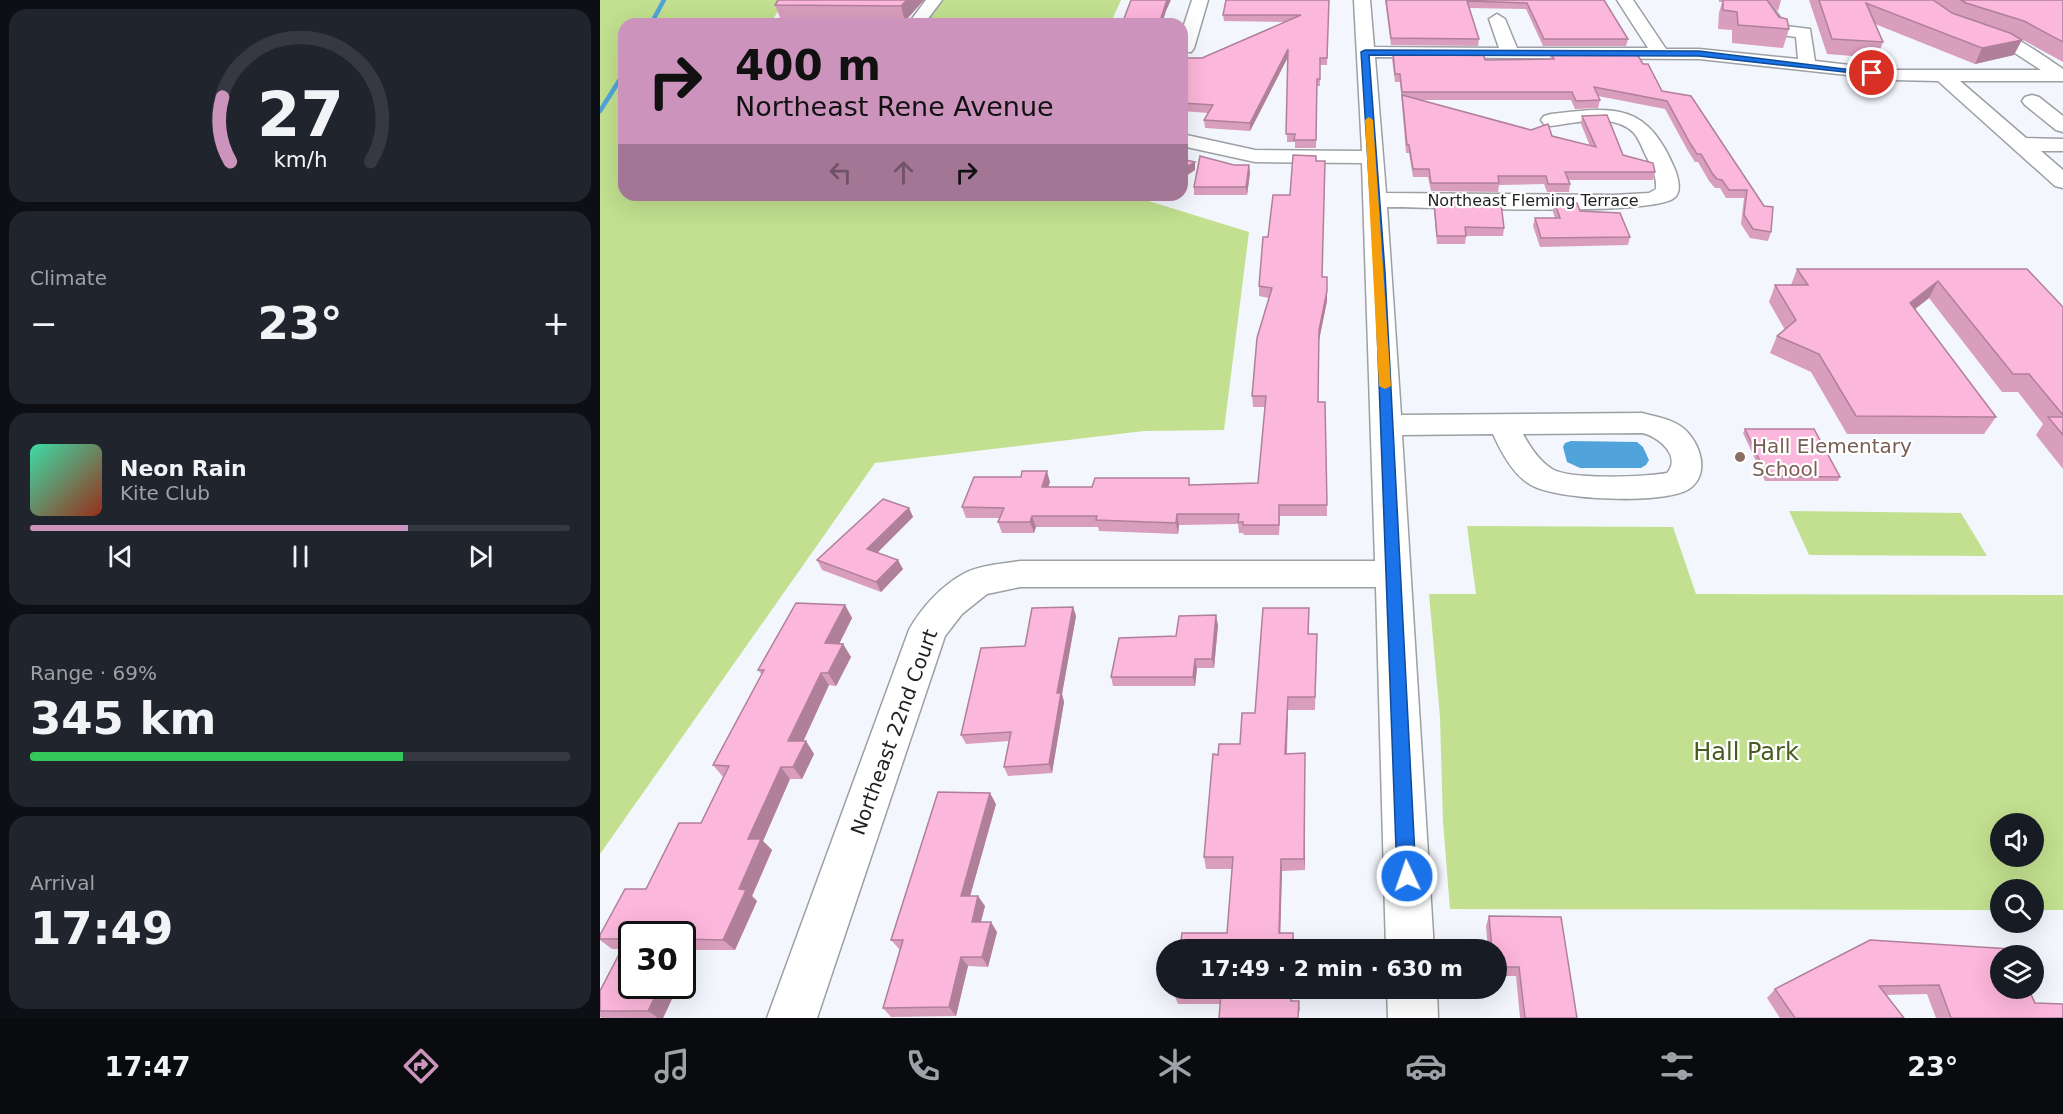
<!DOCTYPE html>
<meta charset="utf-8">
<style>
body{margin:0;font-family:"DejaVu Sans",sans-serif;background:#20242c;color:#f1f3f6;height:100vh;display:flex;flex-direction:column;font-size:22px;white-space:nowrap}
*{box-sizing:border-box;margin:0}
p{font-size:20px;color:#9ea1a6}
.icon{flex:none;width:33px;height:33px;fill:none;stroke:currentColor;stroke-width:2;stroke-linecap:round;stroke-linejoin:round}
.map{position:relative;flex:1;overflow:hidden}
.panel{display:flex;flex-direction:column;gap:9px;padding:9px;background:#0d0f14;width:600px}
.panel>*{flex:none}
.guide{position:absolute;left:18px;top:18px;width:570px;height:183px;border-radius:18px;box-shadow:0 6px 24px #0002;background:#cc94bc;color:#111;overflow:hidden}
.fabs{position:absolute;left:1390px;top:813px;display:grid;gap:12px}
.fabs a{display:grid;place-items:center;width:54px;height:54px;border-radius:50%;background:#171b24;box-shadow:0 6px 24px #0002;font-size:30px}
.speed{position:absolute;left:18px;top:921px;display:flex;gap:12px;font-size:30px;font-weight:700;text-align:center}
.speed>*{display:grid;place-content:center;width:78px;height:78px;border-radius:50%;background:#171b24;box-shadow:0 6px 24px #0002;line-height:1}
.speed .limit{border:3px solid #111;border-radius:9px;background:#fff;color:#111}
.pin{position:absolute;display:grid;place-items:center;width:51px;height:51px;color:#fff;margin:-26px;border:3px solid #fff;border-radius:50%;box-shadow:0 2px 6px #0007}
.me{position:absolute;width:66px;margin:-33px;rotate:357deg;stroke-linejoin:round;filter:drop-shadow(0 0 4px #0008)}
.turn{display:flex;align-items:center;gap:21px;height:126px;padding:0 18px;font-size:27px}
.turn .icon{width:78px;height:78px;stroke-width:2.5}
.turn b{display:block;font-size:42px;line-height:51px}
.lanes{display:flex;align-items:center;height:57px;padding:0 18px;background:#0003;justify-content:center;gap:30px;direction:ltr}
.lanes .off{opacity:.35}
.big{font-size:45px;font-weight:600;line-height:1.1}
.panel .card{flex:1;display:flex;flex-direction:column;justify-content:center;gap:9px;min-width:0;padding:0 21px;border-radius:18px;background:#20242c}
.panel .dial{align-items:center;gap:0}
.dial svg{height:156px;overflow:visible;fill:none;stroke:#363941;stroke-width:7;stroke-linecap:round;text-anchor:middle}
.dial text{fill:#f1f3f6;stroke:none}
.song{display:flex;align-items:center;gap:18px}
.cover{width:72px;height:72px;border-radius:9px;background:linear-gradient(135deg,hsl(160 70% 55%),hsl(10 70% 35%))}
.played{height:6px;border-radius:3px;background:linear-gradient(90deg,#cc94bc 70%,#363941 70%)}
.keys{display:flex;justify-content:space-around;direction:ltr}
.heat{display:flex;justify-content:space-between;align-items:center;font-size:33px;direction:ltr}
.charge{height:9px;border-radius:4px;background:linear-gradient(90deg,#34c759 69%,#363941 0)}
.trip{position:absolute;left:556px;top:939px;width:351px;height:60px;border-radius:30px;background:#171b24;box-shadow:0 6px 24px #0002;font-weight:600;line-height:60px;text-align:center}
.menu{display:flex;height:96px;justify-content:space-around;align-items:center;background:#090b0e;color:#9ea1a6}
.menu .icon{width:42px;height:42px}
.menu .on{color:#cc94bc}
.menu b{font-size:27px;color:#f1f3f6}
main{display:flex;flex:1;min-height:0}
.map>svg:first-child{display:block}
.green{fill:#c2e08f;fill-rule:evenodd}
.water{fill:#50a4db}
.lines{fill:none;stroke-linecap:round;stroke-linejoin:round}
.stream{stroke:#50a4db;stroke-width:4.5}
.minor-casing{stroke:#9c9fa4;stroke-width:3}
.minor{fill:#fff;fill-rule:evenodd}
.wall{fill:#d99dbd}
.shaded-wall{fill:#b0809a}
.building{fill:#fcb7dc;stroke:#b0809a;stroke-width:1.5}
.route{fill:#1a73e8;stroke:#114b97;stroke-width:1.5}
.slow{fill:#f59e0b}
.education-dot{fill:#8d6e63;stroke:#fff;stroke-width:2}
.labels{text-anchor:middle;stroke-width:4.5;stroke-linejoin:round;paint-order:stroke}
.far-street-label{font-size:16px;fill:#1f2022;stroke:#fff}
.education-label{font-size:20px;fill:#785e54;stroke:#fff;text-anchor:start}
.street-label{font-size:20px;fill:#1f2022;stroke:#fff}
.near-park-label{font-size:24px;fill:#485c21;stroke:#fff}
</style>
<main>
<section class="panel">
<div class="card dial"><svg viewBox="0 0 100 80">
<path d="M14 69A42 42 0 1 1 86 69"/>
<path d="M14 69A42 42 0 0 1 10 36" stroke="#cc94bc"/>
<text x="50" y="56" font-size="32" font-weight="700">27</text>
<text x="50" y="72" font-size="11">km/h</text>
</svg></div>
<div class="card"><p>Climate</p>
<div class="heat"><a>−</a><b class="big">23°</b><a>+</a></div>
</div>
<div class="card">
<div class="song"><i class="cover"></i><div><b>Neon Rain</b><p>Kite Club</p></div></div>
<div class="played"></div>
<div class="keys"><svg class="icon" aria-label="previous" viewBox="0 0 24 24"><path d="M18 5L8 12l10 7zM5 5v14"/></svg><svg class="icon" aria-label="pause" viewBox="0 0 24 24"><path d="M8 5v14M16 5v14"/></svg><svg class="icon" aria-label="next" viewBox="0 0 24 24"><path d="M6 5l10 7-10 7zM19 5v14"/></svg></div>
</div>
<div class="card"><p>Range · 69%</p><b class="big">345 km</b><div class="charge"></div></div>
<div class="card"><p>Arrival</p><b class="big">17:49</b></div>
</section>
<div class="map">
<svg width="1463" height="1018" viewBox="0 0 1463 1018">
<rect width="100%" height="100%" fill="#f3f6fc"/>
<!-- green -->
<g class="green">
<polygon points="0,0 185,0 170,24 24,24 24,195 529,195 649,232 624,430 544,431 275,463 0,854"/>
<polygon points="333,0 521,0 510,24 312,24"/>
<polygon points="1189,511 1361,513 1387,556 1209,555"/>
<path d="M867 526 1073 527 1096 594 1463 595V910H1434V890H1401V910L850 909 843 822 840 717 829 594H876ZM1401 824H1434V856H1401Z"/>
</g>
<!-- water -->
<polygon class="water" points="971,441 1037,442 1043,447 1049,460 1046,465 1041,468 980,468 967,462 963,447 965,443"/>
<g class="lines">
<!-- stream -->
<g class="stream">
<polyline points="51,24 64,0"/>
<polyline points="0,111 24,73"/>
</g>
<!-- minor casing -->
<g class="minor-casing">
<g id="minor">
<polygon points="326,0 342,0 324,24 308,24"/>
<polygon points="592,0 608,0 594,48 591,52 582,52 582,31"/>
<path d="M754 0H770L774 47 899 48 889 19 897 14 905 19 917 48H1048L1017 0H1033L1066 49H1099L1198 59 1196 37 1175 34 1162 15 1146 13 1144 10 1152 5 1173 8 1186 26 1210 29 1215 61 1293 70H1441L1404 46 1372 33 1370 29 1372 25C1394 20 1444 56 1463 69V81H1360L1426 138 1463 139V151H1441L1463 170V188L1455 186 1338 81 1293 80 1099 59 775 57 786 193 1013 195 1049 193 1056 189C1057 176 1051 165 1045 154 1042 147 1039 139 1034 133 1014 112 975 123 951 126L944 124 941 120 944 116 951 114C1017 106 1048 103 1076 172 1078 179 1082 192 1074 198 1050 217 832 207 787 207L801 415 1042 413C1053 416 1067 418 1077 424 1098 435 1113 473 1089 489 1064 505 956 500 931 485 913 475 901 452 893 434L802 435 834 950H786L776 587H420L387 594 362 614 345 636 217 1018H167L309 630C321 608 342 585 365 573 381 565 403 564 420 561H775L762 163 655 162 582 146V134L655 150 762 151ZM1042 433C1058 436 1082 456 1067 473 1044 477 970 480 952 469 939 461 930 447 923 434Z"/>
<polygon points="1432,95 1439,97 1463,116 1463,132 1456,130 1425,105 1422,101 1425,97"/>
<polygon points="787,988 837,988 838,1018 788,1018"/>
</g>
</g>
<!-- minor -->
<use href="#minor" class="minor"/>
</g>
<!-- wall -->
<g class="wall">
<polygon points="178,0 324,0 305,21 181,20 175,5"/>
<polygon points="729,0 727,65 720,65 720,86 717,86 716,148 695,148 695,142 687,142 688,57 650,131 605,128 604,120 608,113 582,111 582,58 602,58 685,22 624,21 623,15"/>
<polygon points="785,0 1004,0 1028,39 1026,46 943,46 926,9 869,8 879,39 878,46 791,45"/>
<polygon points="1119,0 1181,0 1178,11 1173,6 1171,6 1189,29 1183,48 1132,43 1132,30 1118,29 1119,13 1122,2 1119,2"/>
<polygon points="1209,0 1463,0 1463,62 1414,35 1414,55 1375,64 1275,24 1283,42 1277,58 1227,54"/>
<polygon points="793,52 885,60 950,59 951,53 1043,64 1062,91 1164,206 1171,232 1168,241 1150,238 1141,224 1144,198 1126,198 1120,188 1115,188 1109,181 1098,162 1095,162 1088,151 1065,109 998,96 1000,100 998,108 975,109 971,100 819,100 990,146 981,124 982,116 1023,155 1055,172 1053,180 968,180 970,184 969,192 947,192 944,184 899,185 898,192 831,191 828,177 813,177 809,153 806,153 800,82 795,82 792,59"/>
<polygon points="634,165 649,165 650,173 647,195 594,195 594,187"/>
<polygon points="834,202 904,228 903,236 866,236 865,244 837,244 834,210"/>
<polygon points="955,203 980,211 1030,237 1028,245 940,247 933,226 935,218 955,218 953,212"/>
<polygon points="1197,269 1427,269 1463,307 1463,469 1436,435 1443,424 1418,392 1402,392 1329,298 1315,309 1396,417 1384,434 1247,434 1211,372 1170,353 1177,336 1185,330 1169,302 1175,285 1191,285"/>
<polygon points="722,277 727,277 727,301 719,340 718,402 725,402 727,516 680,516 679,535 644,535 643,533 639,533 638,524 579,525 578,534 499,531 498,527 436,527 434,533 402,533 398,522 400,518 366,518 362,507 450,482 448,487 492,487 658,483 665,407 653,407 652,396 669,298 659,296 659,286"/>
<polygon points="1145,429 1240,477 1238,481 1165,481 1143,433"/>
<polygon points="309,508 313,517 277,553 303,569 281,592 222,570 217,560"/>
<polygon points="245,605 252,618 239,644 243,644 251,657 236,686 229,685 203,741 206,741 214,754 202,779 190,779 163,841 172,850 152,896 157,901 135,950 94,950 82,976 82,934 32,986 78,986 63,1018 2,1018 0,1017 0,991 21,949 12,949 0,940 0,935 46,889 101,823 123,777 113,765 162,675 158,670"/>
<polygon points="473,607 476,616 462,694 464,702 452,773 408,776 404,767 409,741 366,744 361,735 425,646"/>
<polygon points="709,621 709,634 717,634 715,710 688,710 687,754 705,766 705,870 682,871 680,933 693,933 694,944 627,933 632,869 606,869 604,857 618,755 640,744 655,713"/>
<polygon points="618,625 614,668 597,668 595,686 513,686 511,677 576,636"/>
<polygon points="396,804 370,896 385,906 381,922 397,932 388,967 368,966 356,1016 291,1017 283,1008 300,950 291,940"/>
<polygon points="889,916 977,1018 920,1018 916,976 897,976 897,950 888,950 886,926"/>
<polygon points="1270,940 1435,1003 1463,1018 1336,1018 1327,994 1286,995 1304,1018 1180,1018 1167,998 1175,989"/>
<polygon points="575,988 692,988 692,1001 699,1001 700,1011 620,1004 578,1004 574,994"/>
</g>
<!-- shaded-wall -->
<g class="shaded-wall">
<polygon points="307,0 324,0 305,21 301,6"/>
<polygon points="567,0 571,0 566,11 562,24 559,24"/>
<polygon points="1422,40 1414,55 1375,64 1382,48"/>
<polygon points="688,49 688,57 650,131 650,123"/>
<polygon points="595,162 595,170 582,179 582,170"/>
<polygon points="649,165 650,173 647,195 646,187"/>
<polygon points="1338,281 1329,298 1301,320 1310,303"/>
<polygon points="727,291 727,301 719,340 719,330"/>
<polygon points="447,471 450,482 445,497 442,487"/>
<polygon points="309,508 313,517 272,558 267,549"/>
<polygon points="577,514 579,525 578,534 576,523"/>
<polygon points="432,516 436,527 434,533 430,522"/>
<polygon points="298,560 303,569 281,592 276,582"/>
<polygon points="245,605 252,618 233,656 225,643"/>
<polygon points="473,607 476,616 462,694 464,702 452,773 449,764 457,693"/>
<polygon points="616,615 618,625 614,668 612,659"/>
<polygon points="243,644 251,657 236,686 228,673"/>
<polygon points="595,659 597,668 595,686 593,677"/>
<polygon points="221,673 229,685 198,753 188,741"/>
<polygon points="688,697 688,710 686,766 685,754"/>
<polygon points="206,741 214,754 202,779 193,767"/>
<polygon points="705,753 705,870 704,859"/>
<polygon points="181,767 190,779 163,841 172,850 152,896 157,901 135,950 123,940 139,889 148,839"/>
<polygon points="390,793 396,804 367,907 361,896"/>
<polygon points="681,859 682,871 680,944 679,933"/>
<polygon points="378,896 385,906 378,932 372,922"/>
<polygon points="391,922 397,932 388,967 382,957"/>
<polygon points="82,940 94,950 82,976"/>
<polygon points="361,957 368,966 356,1016 349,1007"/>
<polygon points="60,986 78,986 63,1018 58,1018 48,1011"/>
</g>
<!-- building -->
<g class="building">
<polygon points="178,0 307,0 301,6 175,5"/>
<polygon points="531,0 567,0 559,24 522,24"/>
<polygon points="626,0 729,0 727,58 720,58 720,79 717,79 716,140 694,140 695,134 686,134 688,49 650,123 604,120 613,105 582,103 582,58 602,58 701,15 623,15"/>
<polygon points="786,0 1004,0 1028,39 944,39 927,3 867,1 879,39 791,38"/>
<polygon points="1123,0 1167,0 1179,17 1187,19 1189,29 1138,25 1137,12 1123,10"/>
<polygon points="1219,0 1333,0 1352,13 1410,33 1422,40 1382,48 1266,3 1283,42 1232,39"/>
<polygon points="1361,0 1463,0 1463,42 1424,21 1366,3"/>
<polygon points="793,52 883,53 885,60 954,59 951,53 1037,54 1043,64 1048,64 1062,91 1091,96 1164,206 1173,207 1171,232 1153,229 1144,215 1147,190 1129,190 1122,180 1117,179 1112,173 1101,154 1097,154 1090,143 1067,101 994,87 1000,100 976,101 972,92 802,92 800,74 795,74"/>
<polygon points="802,95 931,130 948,124 952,136 996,147 982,116 1007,115 1023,155 1053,163 1055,172 965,172 970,184 948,184 946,176 898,176 899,183 831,183 829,169 813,169 809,145 807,145"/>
<polygon points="693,155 716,156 716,161 725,161 722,277 727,277 727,291 719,330 718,402 725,402 727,505 679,505 679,525 643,525 643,522 638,522 639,514 577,514 576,523 496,520 497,516 432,516 430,522 398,522 404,508 362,507 374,477 421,477 422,471 447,471 442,487 492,487 495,478 589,478 589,485 658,483 666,396 652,396 657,338 672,288 659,286 663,237 668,237 673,195 690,195"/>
<polygon points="600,156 634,165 649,165 646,187 594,187"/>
<polygon points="582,159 595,162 582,170"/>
<polygon points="834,202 901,203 904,228 865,227 866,236 837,236"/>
<polygon points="955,203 977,203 980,211 1020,213 1030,237 941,238 935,218 960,218"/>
<polygon points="1197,269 1427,269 1463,307 1463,415 1429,374 1413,374 1338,281 1310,303 1396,417 1256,416 1219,354 1177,336 1196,320 1175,285 1208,285"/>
<polygon points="1448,417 1463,417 1463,435"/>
<polygon points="1145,429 1214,429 1240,477 1167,476"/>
<polygon points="283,499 309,508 267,549 298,560 276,582 217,560"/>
<polygon points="196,603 245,605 225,643 243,644 228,673 221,673 188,741 206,741 193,767 181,767 148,839 161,839 139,889 146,890 123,940 82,939 82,934 32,934 32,986 60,986 48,1011 0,1011 0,991 27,939 0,939 0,935 25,889 46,889 79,823 101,823 129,766 113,765 164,670 158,670"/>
<polygon points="473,607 457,693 461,693 449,764 404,767 411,732 361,735 381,648 425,646 432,608"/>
<polygon points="663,608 709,608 708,634 717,634 715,697 688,697 685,754 705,753 704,859 681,859 679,933 693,933 693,950 580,950 582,933 627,933 633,857 604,857 613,754 618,755 619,744 640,744 642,713 655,713"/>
<polygon points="616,615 612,659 595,659 593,677 511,677 519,638 576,636 579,616"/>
<polygon points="338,792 390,793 361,896 378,896 372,922 391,922 382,957 361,957 349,1007 283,1008 303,940 291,940"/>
<polygon points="889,916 961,917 977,1018 925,1018 919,967 897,967 897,950 892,950"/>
<polygon points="1270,940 1411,949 1414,956 1401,956 1401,988 1428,988 1435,1003 1463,1004 1463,1018 1351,1018 1339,985 1279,986 1304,1018 1195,1018 1175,989"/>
<polygon points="575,988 691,988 691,1001 699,1001 698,1018 619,1018 621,994 574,994"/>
</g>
<!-- route -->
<polygon class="route" points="765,50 1099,51 1276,73 1272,75 1099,56 769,55 785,272 816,876 813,882 807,885 800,882 797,876 775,272 761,52"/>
<!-- slow -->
<polygon class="slow" points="769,117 773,120 791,386 785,389 779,386 765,120"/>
<!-- markers -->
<circle class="education-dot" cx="1140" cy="457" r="6"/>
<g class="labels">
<!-- far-street labels -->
<g class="far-street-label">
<text x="933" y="206">Northeast Fleming Terrace</text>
</g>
<!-- education labels -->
<g class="education-label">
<text x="1152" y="453">Hall Elementary<tspan x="1152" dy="23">School</tspan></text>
</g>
<!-- street labels -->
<g class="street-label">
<text transform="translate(294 732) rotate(-70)" y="7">Northeast 22nd Court</text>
</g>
<!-- near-park labels -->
<g class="near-park-label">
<text x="1146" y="760">Hall Park</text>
</g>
</g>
</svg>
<div class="fabs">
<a><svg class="icon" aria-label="sound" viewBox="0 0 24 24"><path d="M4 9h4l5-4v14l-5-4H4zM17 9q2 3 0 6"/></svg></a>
<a><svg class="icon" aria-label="search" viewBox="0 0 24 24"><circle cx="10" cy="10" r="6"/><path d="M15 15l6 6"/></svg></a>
<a><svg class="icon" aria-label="layers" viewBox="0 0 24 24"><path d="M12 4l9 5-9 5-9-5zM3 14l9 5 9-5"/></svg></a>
</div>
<div class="speed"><div class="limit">30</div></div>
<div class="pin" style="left:1272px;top:73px;background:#d93025"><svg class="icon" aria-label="arrive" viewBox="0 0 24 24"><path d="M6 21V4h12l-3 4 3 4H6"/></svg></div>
<svg class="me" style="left:807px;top:876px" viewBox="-20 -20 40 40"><circle r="17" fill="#1a73e8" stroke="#fff" stroke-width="3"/><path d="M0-11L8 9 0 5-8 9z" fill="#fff"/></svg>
<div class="trip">17:49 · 2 min · 630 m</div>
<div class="guide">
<div class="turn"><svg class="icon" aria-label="right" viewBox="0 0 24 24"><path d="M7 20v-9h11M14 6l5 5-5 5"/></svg><div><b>400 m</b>Northeast Rene Avenue</div></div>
<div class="lanes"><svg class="icon off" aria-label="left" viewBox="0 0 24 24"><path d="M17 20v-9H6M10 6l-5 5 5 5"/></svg><svg class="icon off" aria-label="ahead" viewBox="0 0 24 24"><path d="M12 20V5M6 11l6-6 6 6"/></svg><svg class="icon" aria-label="right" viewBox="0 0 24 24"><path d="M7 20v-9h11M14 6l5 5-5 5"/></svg></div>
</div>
</div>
</main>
<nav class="menu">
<b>17:47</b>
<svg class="icon on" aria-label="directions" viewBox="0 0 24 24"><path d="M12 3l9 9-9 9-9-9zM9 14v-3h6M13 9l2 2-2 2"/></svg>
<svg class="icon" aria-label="music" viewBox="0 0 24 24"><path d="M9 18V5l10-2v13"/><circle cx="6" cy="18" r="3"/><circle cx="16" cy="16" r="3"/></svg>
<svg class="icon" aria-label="phone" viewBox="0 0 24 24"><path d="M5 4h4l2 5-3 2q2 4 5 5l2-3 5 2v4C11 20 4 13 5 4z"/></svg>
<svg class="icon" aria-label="climate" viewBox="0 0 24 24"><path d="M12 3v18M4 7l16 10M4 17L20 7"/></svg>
<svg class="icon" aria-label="car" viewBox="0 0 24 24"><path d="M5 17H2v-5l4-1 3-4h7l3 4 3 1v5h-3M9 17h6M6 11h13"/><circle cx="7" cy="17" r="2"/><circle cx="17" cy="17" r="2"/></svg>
<svg class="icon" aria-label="filters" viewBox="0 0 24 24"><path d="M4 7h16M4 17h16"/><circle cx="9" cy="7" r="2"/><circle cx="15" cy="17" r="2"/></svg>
<b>23°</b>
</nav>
